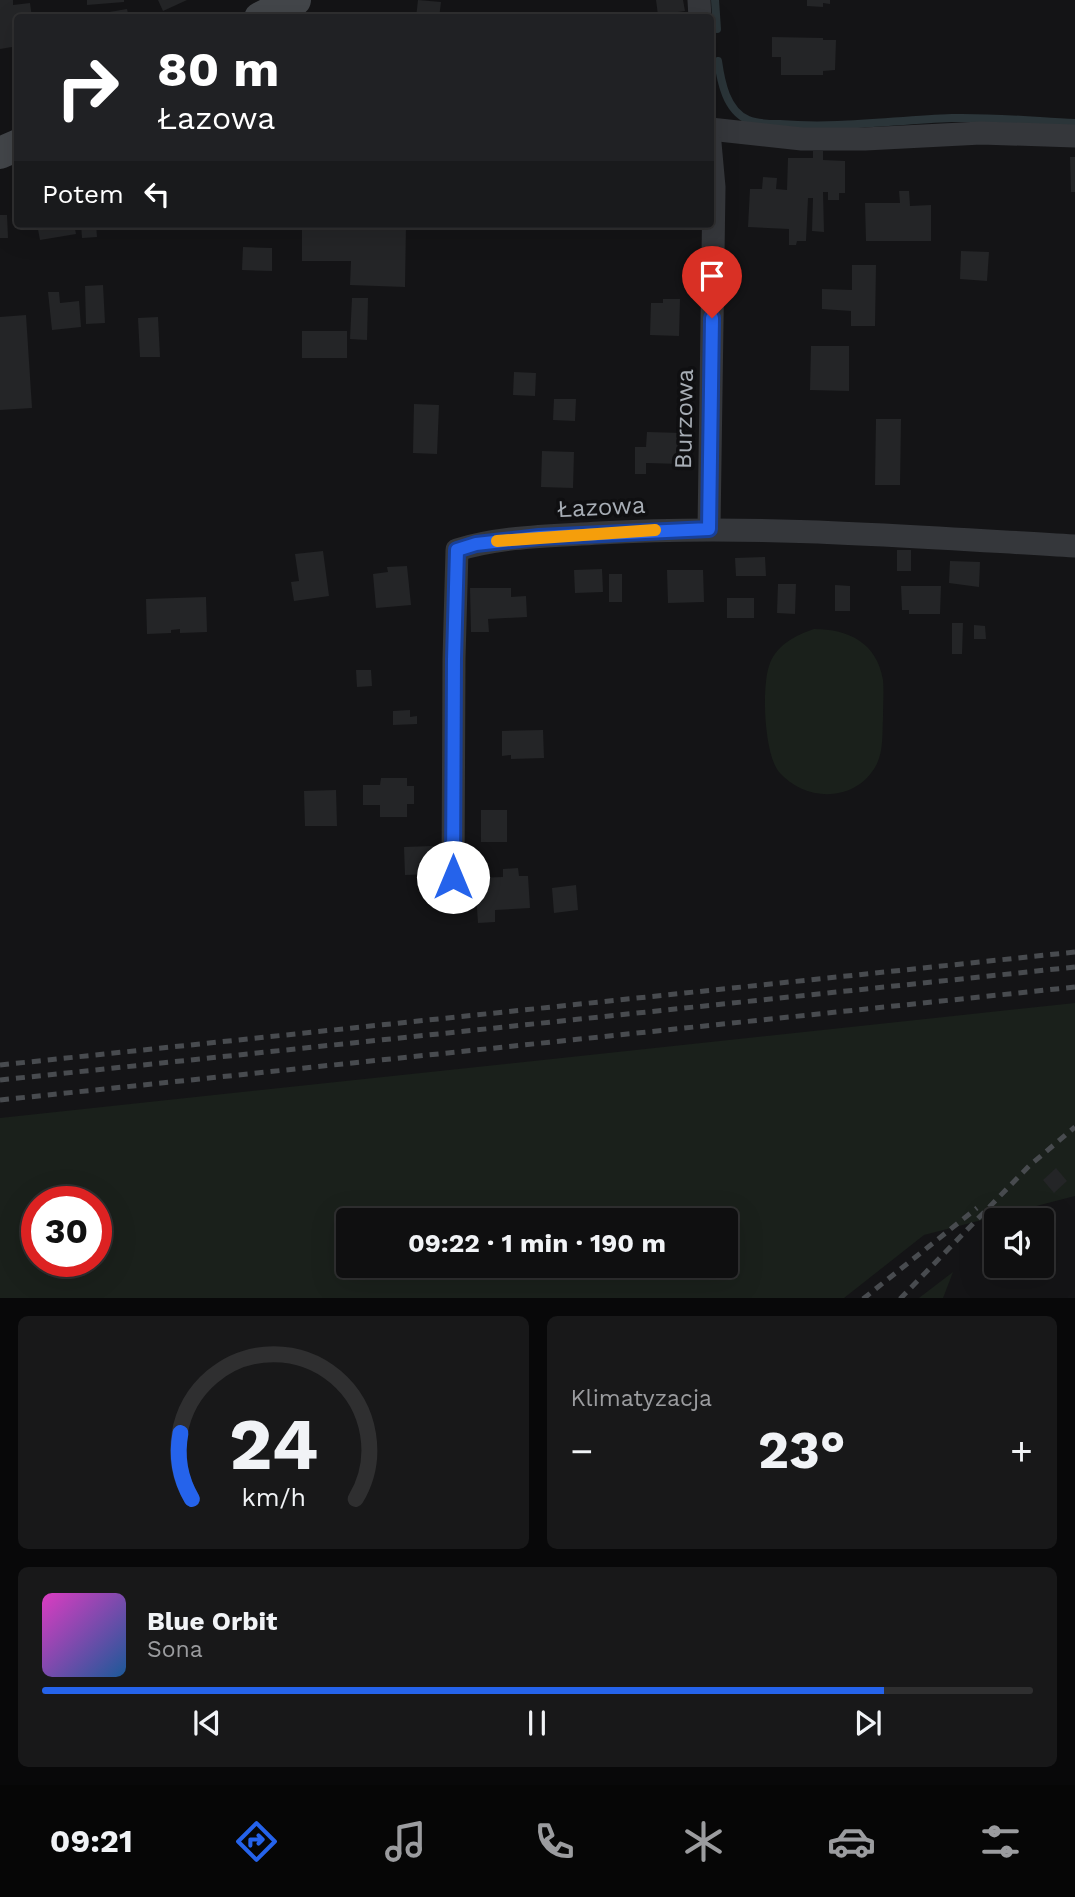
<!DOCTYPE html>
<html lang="pl">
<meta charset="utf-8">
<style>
body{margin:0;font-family:"Work Sans",sans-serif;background:#181819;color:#f1f3f6;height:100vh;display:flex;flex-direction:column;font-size:26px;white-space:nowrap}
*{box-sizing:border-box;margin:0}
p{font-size:23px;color:#9b9c9f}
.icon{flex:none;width:38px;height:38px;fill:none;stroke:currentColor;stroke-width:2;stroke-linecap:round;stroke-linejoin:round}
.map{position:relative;height:1298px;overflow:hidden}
.side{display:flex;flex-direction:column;gap:18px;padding:18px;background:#080809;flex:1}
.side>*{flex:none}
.guide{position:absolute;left:14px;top:14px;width:700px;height:214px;border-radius:7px;box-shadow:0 7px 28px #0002,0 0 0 2px #2f2f30;background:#202124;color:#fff;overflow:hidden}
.controls{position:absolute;left:984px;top:1208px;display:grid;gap:14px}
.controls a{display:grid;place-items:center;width:70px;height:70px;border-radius:7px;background:#0f0f10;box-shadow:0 7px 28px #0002,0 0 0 2px #2f2f30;font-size:35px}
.speed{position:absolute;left:21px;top:1186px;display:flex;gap:14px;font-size:35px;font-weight:700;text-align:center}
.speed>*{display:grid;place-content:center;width:91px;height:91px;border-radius:50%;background:#0f0f10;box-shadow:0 7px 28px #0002,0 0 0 2px #2f2f30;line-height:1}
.speed .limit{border:10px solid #d22;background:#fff;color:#111}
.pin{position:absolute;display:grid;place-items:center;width:60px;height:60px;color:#fff;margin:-72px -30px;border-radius:50% 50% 50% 0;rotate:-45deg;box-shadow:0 0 7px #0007}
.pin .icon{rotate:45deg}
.me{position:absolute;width:77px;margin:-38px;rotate:0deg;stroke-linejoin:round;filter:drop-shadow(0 0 5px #0008)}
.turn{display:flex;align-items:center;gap:24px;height:147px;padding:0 28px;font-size:32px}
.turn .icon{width:91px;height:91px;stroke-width:2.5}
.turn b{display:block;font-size:49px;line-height:60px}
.then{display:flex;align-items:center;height:66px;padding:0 28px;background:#0003;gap:14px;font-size:26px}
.big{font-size:52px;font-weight:700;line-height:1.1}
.side .card{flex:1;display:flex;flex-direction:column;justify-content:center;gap:10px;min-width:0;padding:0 24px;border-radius:10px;background:#181819}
.side .dial{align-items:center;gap:0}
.dial svg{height:182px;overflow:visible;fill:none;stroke:#2f2f30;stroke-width:7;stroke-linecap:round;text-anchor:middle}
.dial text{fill:#f1f3f6;stroke:none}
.song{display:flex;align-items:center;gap:21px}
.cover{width:84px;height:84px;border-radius:10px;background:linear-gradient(135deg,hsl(310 70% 55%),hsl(210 70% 35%))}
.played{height:7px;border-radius:4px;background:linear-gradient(90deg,#2563eb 85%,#2f2f30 85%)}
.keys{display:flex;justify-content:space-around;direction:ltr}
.heat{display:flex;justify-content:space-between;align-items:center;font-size:38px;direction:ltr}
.side .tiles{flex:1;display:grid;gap:18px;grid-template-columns:1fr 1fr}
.card:last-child{grid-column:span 2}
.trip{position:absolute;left:336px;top:1208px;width:402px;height:70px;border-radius:7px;background:#0f0f10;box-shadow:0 7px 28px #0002,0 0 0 2px #2f2f30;font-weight:700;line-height:70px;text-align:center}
.dock{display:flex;height:112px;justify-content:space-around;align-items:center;background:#060606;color:#9b9c9f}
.dock .icon{width:49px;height:49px}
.dock .current{color:#2563eb}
.dock b{font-size:32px;color:#f1f3f6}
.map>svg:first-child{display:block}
.green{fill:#1a201b;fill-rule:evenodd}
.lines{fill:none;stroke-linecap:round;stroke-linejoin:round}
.stream{stroke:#2b3539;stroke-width:8}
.building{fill:#242527}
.street{stroke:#35373b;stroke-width:23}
.secondary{stroke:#43464a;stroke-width:32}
.rail{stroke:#484b4f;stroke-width:5;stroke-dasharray:9 7;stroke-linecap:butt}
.route-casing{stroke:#184099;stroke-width:18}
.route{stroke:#2563eb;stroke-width:12}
.slow{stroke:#f59e0b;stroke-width:12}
.labels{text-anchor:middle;stroke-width:7;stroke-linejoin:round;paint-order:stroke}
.street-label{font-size:24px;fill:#a7adb5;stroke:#0f0f11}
</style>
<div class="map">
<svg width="1075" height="1299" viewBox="0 0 1075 1299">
<rect width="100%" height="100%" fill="#141416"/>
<!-- green -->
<g class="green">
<path d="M814 629C849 629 877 643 883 680 884 692 883 706 883 718 882 735 884 754 874 769 852 803 804 801 779 772 764 754 761 685 770 663 778 644 796 635 814 629Z"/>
<path d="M1075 1003V1196L924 1235 844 1298H0V1118ZM37 1202H96V1262H37ZM348 1220H726V1265H348Z"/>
<polygon points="953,1272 943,1298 919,1298"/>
</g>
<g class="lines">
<!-- stream -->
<g class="stream">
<polyline points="715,0 717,29"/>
<path d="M718 61C721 82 726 110 748 120 757 124 771 124 780 124 838 129 894 120 952 118 993 117 1034 121 1075 123"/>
</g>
</g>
<!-- building -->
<g class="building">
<polygon points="0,0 13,0 13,5 30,3 32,18 18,18 18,46 0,49"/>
<polygon points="87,0 124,0 124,2 87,5"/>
<polygon points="158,0 187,0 163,11"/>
<polygon points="418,0 441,2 439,18 416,18"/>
<polygon points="656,0 683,0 685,11 658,15"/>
<polygon points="807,0 830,0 830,4 823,3 823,7 807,6"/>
<polygon points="127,9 129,18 86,18 86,16"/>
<polygon points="772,37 823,38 823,40 836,40 835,70 823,71 823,75 781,75 781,57 772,57"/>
<polygon points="813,151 823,151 823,160 845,161 845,193 839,193 839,200 828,200 828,192 823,192 824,232 812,231 813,198 808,198 806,241 797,241 796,245 789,245 789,229 748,227 750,189 762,189 763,177 777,178 776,189 787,190 788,158 813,158"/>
<polygon points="1070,157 1075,157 1075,192 1071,192"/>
<polygon points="899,191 909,191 910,206 931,205 931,241 866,241 865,203 900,203"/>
<polygon points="0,215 7,215 8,238 0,238"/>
<polygon points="37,224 74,224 76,234 40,240"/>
<polygon points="81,224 96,224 97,237 82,238"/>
<polygon points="406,224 405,287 350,285 351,261 302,261 302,225"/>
<polygon points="516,224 540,224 540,227 516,226"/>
<polygon points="243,247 272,248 272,271 242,270"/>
<polygon points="961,251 989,252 987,281 960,279"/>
<polygon points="852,265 876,265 875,326 851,326 851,311 822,309 822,289 852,290"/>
<polygon points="103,285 105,323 86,324 85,286"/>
<polygon points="48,292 59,292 60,303 79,301 81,327 52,330"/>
<polygon points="352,298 368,298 367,340 350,339"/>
<polygon points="663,299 680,299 679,336 650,335 651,303 663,303"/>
<polygon points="26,315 32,408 0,410 0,317"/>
<polygon points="158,317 160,357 140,357 138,318"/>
<rect x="302" y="331" width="45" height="27"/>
<polygon points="811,346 849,346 849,391 810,390"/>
<polygon points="514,372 536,373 535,396 513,395"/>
<polygon points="554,399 576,399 575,421 553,420"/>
<polygon points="414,404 439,405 437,454 413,453"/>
<polygon points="876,419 901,419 900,485 875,485"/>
<polygon points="647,432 682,433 682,464 646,463 646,474 635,474 635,447 646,447"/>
<polygon points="542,451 574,452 573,488 541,487"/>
<rect x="897" y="550" width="14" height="21"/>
<polygon points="323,551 329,596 294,601 291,582 299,581 295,554"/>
<polygon points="765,557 766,576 736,576 735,558"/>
<polygon points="950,561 980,562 979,587 949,583"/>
<polygon points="407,566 411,605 376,608 373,574 388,572 387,567"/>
<polygon points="602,569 603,592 575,593 574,570"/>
<polygon points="667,570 703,570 704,602 668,603"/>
<rect x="609" y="574" width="13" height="28"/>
<polygon points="778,584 796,584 795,614 777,613"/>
<polygon points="835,585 850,586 850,611 835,611"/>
<polygon points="901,586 941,586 940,614 909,614 909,610 902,610"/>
<polygon points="470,588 511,588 511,597 526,596 527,617 488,619 489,632 471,632"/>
<polygon points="206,597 207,632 180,633 180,629 171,630 171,633 147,634 146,599"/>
<rect x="727" y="598" width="27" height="20"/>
<polygon points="952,623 963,623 962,654 952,654"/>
<polygon points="974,625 985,626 986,639 974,639"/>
<polygon points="356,670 371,670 372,686 357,687"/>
<polygon points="410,710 410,717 417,716 417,724 393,725 393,711"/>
<polygon points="543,730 544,758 511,759 511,755 502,756 502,731"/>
<polygon points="381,778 407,778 407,786 414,786 414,804 407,804 407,817 380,817 380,805 363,805 363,785 380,785"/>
<polygon points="336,790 337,826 305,826 304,791"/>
<rect x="481" y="810" width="26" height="32"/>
<polygon points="433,846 434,874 405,875 404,847"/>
<polygon points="518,868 519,876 528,876 530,908 495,910 495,922 478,923 475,878 503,877 503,869"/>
<polygon points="576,885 578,910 554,913 552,888"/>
<polygon points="1056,1168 1067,1181 1054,1193 1043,1180"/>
</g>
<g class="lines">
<!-- street -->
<g class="street">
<polyline points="699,0 700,18"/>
<polyline points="710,129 802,139 865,139 981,133 1075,136"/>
<polyline points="709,529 714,187 710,143"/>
<path d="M453 876 454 659 457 550C502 536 552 536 599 533 758 524 916 537 1075 546"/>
</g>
<!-- secondary -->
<g class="secondary">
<polyline points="260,18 295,0"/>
<polyline points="0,153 18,145"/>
</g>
<!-- rail -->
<g class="rail">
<polyline points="0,1065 1075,952"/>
<polyline points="0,1080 1075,967"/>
<polyline points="0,1100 1075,987"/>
<polyline points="863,1299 977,1208"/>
<polyline points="900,1299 1029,1166 1075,1127"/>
</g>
</g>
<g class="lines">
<!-- route casing -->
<g class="route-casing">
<polyline id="route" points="453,877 454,659 457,550 476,544 539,537 709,529 712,318"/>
</g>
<!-- route -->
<use href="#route" class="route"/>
<!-- slow -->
<polyline class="slow" points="497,541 655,530"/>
</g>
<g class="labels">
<!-- street labels -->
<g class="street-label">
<text transform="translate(684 419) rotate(-89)" y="8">Burzowa</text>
<text transform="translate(601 507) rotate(-3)" y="8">Łazowa</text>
</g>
</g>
</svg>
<div class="controls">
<a><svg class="icon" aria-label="sound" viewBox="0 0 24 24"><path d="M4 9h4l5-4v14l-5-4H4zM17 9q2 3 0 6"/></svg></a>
</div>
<div class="speed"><div class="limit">30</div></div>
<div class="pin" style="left:712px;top:318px;background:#d93025"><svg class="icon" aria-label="arrive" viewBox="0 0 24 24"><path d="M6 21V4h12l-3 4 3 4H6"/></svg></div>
<svg class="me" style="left:453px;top:877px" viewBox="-20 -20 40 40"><circle r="19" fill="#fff"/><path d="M0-13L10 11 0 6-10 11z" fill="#2563eb"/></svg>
<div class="trip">09:22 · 1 min · 190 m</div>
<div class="guide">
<div class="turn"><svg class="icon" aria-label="right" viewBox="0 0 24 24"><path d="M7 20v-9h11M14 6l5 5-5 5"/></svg><div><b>80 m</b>Łazowa</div></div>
<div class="then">Potem<svg class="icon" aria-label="left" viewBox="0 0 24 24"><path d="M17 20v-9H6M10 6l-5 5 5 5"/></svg></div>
</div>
</div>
<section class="side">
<div class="tiles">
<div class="card dial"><svg viewBox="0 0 100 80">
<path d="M14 69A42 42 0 1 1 86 69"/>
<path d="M14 69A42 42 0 0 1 9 40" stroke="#2563eb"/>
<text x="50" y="56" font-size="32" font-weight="700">24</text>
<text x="50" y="72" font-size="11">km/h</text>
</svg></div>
<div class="card"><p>Klimatyzacja</p>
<div class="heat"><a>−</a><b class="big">23°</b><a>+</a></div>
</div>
<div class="card">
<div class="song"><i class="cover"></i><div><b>Blue Orbit</b><p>Sona</p></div></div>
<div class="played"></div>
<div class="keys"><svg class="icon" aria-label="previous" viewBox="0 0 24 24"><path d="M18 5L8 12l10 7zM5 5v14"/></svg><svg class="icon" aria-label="pause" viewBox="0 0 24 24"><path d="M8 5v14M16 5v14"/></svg><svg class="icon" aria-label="next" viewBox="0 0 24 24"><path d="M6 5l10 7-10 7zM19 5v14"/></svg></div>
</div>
</div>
</section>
<nav class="dock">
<b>09:21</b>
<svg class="icon current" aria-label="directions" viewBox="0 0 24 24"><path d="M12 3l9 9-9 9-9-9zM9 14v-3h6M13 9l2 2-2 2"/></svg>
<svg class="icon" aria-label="music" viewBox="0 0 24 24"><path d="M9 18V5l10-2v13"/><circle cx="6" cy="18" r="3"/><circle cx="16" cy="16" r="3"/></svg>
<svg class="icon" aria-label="phone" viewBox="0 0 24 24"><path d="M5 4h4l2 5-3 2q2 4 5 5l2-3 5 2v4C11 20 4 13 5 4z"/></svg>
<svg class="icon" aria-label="climate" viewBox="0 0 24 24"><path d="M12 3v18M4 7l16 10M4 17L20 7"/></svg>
<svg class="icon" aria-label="car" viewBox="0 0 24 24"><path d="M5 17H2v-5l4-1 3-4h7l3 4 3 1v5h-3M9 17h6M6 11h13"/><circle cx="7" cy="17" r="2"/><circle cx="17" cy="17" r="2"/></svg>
<svg class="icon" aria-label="filters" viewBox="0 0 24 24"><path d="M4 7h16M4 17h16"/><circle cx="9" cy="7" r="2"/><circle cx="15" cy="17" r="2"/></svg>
</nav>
